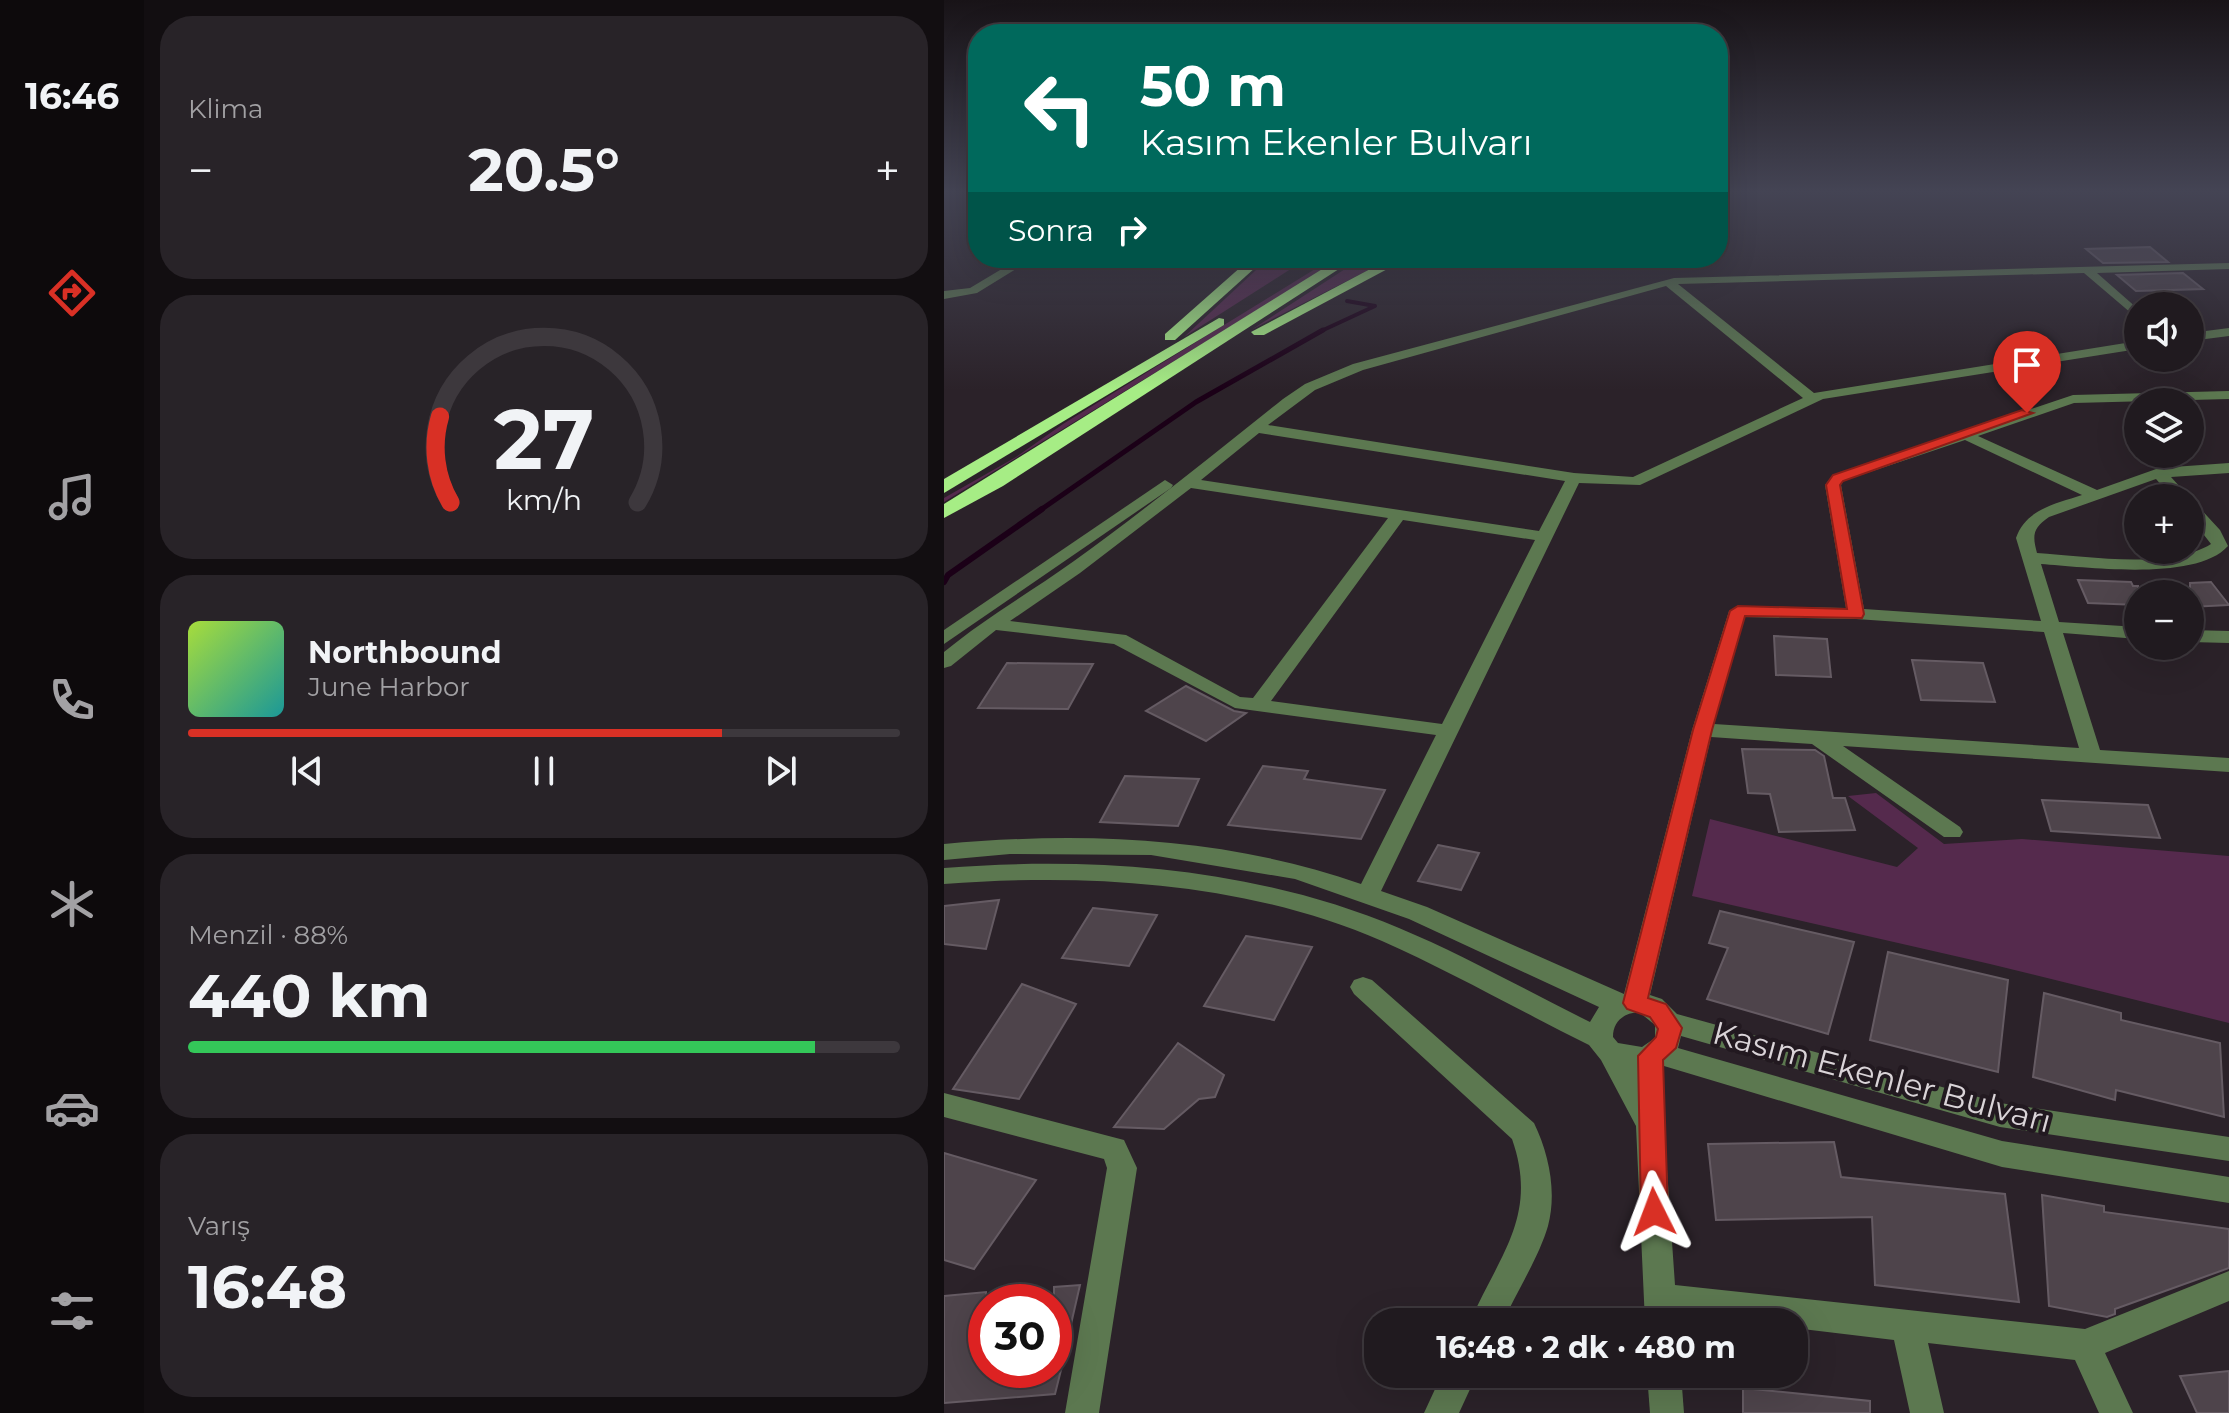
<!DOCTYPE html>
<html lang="tr">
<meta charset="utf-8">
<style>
body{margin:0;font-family:Montserrat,sans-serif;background:#282328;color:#f1f3f6;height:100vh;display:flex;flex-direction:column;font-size:30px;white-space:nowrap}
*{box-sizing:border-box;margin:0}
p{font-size:26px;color:#a2a1a4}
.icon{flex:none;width:44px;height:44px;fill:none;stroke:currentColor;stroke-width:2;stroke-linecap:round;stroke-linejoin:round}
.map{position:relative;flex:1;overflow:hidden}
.sheet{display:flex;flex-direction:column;gap:16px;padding:16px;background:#120e11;width:800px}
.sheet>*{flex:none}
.top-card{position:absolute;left:24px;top:24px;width:760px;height:244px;border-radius:32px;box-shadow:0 8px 32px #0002,0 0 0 2px #3d383d;background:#00695c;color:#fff;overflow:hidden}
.controls{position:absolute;left:1180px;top:292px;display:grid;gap:16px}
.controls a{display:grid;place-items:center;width:80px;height:80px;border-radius:50%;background:#201a1f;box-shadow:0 8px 32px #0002,0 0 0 2px #3d383d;font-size:40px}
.speed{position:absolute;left:24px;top:1284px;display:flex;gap:16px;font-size:40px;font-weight:700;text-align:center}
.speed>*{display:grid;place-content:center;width:104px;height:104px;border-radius:50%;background:#201a1f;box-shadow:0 8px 32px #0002,0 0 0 2px #3d383d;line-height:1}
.speed .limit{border:12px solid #d22;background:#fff;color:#111}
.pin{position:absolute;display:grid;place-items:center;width:68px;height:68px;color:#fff;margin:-82px -34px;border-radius:50% 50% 50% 0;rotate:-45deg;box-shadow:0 0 8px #0007}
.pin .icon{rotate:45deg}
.me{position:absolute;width:88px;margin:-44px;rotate:357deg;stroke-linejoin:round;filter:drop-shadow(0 0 6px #0008)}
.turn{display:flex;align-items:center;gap:28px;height:168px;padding:0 40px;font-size:36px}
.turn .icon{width:104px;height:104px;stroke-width:2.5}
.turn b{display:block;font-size:56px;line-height:68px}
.then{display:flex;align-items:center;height:76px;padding:0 40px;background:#0003;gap:16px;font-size:30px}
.big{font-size:60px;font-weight:700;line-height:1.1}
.sheet .tile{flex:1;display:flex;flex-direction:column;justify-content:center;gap:12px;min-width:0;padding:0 28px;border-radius:32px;background:#282328}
.sheet .dial{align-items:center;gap:0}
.dial svg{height:208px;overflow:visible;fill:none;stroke:#3d383d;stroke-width:7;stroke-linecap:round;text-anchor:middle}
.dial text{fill:#f1f3f6;stroke:none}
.song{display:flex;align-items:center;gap:24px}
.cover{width:96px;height:96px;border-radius:12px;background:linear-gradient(135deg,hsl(80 70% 55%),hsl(180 70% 35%))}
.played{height:8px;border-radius:4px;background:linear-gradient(90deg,#d93025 75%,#3d383d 75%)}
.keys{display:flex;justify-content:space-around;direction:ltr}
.heat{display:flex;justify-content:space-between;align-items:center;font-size:44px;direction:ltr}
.charge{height:12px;border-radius:6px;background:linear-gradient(90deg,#34c759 88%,#3d383d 0)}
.trip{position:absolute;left:420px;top:1308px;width:444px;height:80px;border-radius:32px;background:#201a1f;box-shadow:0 8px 32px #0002,0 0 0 2px #3d383d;font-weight:700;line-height:80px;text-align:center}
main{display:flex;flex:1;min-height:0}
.menu{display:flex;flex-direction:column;width:144px;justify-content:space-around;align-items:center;background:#0d0a0c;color:#a2a1a4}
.menu .icon{width:56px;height:56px}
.menu .selected{color:#d93025}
.menu b{font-size:36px;color:#f1f3f6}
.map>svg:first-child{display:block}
.green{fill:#552a4d}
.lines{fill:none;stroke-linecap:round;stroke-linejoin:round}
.stream-far2{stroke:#1b0017;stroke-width:4}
.stream-far1{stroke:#1b0017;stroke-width:5}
.stream{stroke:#1b0017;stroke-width:6}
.building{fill:#4e444b;stroke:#655b63;stroke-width:2}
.minor{fill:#5c7850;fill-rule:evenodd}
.highway{fill:#a6ed85;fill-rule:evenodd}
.route{fill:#d93025;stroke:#8d1f18;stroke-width:2}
.labels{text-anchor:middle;stroke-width:8;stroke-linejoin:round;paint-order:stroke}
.near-street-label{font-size:32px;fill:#dad4d8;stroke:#221920}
</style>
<main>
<nav class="menu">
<b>16:46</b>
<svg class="icon selected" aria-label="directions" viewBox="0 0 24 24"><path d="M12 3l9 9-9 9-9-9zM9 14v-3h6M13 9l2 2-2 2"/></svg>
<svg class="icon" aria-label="music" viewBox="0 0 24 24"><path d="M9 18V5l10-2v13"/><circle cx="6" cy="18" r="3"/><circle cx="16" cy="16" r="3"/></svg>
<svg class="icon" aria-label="phone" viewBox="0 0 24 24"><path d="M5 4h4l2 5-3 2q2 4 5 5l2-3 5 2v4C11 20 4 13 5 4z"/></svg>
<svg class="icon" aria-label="climate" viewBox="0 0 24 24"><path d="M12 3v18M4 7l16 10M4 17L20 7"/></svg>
<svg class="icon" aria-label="car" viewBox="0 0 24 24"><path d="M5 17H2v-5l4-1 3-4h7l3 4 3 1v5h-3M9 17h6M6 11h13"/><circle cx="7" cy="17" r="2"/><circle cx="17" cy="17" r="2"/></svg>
<svg class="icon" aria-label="filters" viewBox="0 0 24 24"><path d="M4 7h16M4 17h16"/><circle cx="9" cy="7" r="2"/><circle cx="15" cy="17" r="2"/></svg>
</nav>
<section class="sheet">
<div class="tile"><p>Klima</p>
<div class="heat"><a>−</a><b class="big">20.5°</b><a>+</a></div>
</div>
<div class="tile dial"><svg viewBox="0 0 100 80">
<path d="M14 69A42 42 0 1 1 86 69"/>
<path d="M14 69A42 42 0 0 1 10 36" stroke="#d93025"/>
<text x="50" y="56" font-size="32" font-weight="700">27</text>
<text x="50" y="72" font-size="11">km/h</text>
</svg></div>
<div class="tile">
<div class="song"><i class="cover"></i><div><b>Northbound</b><p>June Harbor</p></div></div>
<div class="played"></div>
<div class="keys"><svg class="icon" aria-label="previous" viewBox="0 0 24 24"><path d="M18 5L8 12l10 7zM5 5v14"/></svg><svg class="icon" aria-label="pause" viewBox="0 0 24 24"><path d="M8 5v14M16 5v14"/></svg><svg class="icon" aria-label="next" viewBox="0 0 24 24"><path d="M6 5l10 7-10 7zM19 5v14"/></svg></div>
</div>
<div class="tile"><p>Menzil · 88%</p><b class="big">440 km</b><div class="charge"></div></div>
<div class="tile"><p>Varış</p><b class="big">16:48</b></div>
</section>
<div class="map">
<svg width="1285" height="1413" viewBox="0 0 1285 1413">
<rect width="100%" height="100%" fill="#2b2229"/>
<!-- green -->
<g class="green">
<polygon points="325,258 364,258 240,337"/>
<polygon points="389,258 398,258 0,502 0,498 72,457 119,424"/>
<polygon points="418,258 448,258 307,330"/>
<polygon points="932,793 1000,844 1078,839 1285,856 1285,1023 1046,964 748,896 766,819 953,867 974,848 904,796"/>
</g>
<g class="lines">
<!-- stream-far2 -->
<polyline class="stream-far2" points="375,332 431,306 403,301"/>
<!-- stream-far1 -->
<polyline class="stream-far1" points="95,511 252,402 379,330"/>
<!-- stream -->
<polyline class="stream" points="0,582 4,575 98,509"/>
</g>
<!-- building -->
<g class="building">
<polygon points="1206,247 1224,262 1159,263 1142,249"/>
<polygon points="1239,273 1259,289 1192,291 1173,275"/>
<polygon points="1134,580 1187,582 1189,586 1194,586 1194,605 1144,603"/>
<polygon points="1267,582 1285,605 1246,607 1246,583"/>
<polygon points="830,636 883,639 887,677 832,675"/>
<polygon points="968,660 1039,663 1051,702 977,700"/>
<polygon points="63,663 149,664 124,709 34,708"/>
<polygon points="242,686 290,711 302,713 262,741 202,711"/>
<polygon points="798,749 871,750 880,756 889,798 901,798 911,830 835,832 826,794 804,793"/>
<polygon points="319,766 364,771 360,779 441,790 417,839 284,825"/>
<polygon points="181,776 255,779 234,826 156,822"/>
<polygon points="1098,800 1204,805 1216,838 1107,831"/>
<polygon points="494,845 535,853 517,890 474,881"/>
<polygon points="55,900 42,949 0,944 0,906"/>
<polygon points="149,908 213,915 185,966 118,958"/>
<polygon points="776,911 910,942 884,1034 763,999 784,948 765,943"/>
<polygon points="302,936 368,947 330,1020 260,1006"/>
<polygon points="944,952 1064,980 1054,1072 926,1040"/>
<polygon points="78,984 132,1004 75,1099 9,1089"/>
<polygon points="1100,993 1177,1013 1177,1020 1276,1043 1280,1117 1172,1090 1171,1100 1089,1077"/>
<polygon points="234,1043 280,1075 271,1097 255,1099 220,1129 170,1127"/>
<polygon points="890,1142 897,1177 1061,1194 1075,1302 931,1285 928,1217 772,1220 764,1144"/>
<polygon points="0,1153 92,1180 30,1269 0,1260"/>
<polygon points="1098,1195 1160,1206 1160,1212 1285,1229 1285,1268 1171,1309 1171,1314 1163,1317 1105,1306"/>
<polygon points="136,1285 117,1368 110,1367 110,1287"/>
<polygon points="42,1292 42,1370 117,1370 111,1394 0,1403 0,1296"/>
<polygon points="1285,1371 1285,1413 1253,1413 1236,1376"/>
<polygon points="799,1388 926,1401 926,1413 799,1413"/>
</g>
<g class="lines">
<!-- minor -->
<g class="minor">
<polygon points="76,258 90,258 33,293 0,299 0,291 26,288"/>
<path d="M1285 263V269L1153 273 1194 309V319L1140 273 734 284 870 393 1194 341V349L879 399 696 485 635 483 437 891 483 907 680 994 748 730 785 611 794 606 902 608 881 485 889 475 1129 395 1285 391V399L1130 403 1034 436 1153 490 1215 468 1285 463V473L1227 477 1246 498H1229L1212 479 1105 517C1089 528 1088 535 1093 553 1141 556 1226 570 1267 544L1246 517V502L1252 504 1276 530 1284 546C1252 582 1142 567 1097 564L1115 622 1194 627V639L1119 633 1156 750 1285 758V772L899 746 1016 827 1019 832 1016 837H1000L868 744 767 737 706 995 718 999 733 1014 1056 1103 1285 1137V1161L1056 1127 737 1036 734 1048 1058 1141 1285 1177V1203L1058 1167 720 1066V1126L731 1285 1141 1329 1285 1271V1301L1161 1353 1189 1413H1155L1131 1360 984 1343 1000 1413H966L950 1340 850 1328V1322H793L733 1315V1322H701L692 1126 657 1060 645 1045C576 1011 508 972 438 941 301 882 146 873 0 884V868C153 856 312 868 455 928 520 955 583 991 646 1022L655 1007 465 919 351 879 207 855 66 854 0 860V844C142 831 282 837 417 884L492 735 291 708 170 644 52 630 7 666 0 668V652C41 618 87 592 130 561 202 509 270 454 339 399L361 384 409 364 730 278ZM722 286 859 398 689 477 630 473 324 425 371 390 419 370ZM315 433 621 481 595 531 257 480ZM1021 440 1138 495C1111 504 1082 509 1072 538L1097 621 920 609 897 485 899 481ZM247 488 444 518 309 698 296 697 182 635 66 621 136 573ZM459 520 591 540 498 724 327 701ZM801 617 912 619 1100 632 1135 748 770 724ZM695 1012 711 1025V1038L698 1047 674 1043 669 1037C669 1021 680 1013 695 1012Z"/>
<polygon points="1285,328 1285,336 1246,341 1246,333"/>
<polygon points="221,480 229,485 227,488 0,644 0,630"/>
<polygon points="1246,630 1285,631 1285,643 1246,642"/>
<path d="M419 977 428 980 590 1123C605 1154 613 1192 604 1226 595 1257 572 1293 559 1322H526C555 1255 595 1216 568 1139L410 994 406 987 410 980Z"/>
<polygon points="0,1093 180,1140 193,1168 155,1413 121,1413 163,1168 160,1159 0,1117"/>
<polygon points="498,1374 533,1374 515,1413 480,1413"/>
<polygon points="703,1374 737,1374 740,1413 706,1413"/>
</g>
<!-- highway -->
<g class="highway">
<polygon points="307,258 322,258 231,340 221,340 221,334"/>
<polygon points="396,258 412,258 59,486 0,518 0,504"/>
<polygon points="447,258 464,258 320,335 310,335 307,332"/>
<polygon points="275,318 280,319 280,325 0,493 0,479"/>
</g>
</g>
<!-- sky -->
<linearGradient id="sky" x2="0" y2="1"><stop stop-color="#181317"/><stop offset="0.49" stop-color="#444454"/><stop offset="1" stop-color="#444454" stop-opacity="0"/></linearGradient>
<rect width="1285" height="390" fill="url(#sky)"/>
<!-- route -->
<polygon class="route" points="1078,410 1089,413 899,481 896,485 920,614 918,618 801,616 768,730 704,998 722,1004 738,1028 732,1048 719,1060 724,1212 720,1221 710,1224 701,1221 697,1212 694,1056 712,1037 714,1029 706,1017 683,1009 679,1003 749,730 786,611 794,606 903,609 882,485 889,475"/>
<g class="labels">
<!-- near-street labels -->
<g class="near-street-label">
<text transform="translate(938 1077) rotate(15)" y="11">Kasım Ekenler Bulvarı</text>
</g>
</g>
</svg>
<div class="controls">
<a><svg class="icon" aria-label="sound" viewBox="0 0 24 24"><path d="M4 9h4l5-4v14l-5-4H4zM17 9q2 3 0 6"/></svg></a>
<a><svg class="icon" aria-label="layers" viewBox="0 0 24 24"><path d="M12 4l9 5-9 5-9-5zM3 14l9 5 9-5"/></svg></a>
<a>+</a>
<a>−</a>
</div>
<div class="speed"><div class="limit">30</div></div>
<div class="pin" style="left:1083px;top:413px;background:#d93025"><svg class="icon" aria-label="arrive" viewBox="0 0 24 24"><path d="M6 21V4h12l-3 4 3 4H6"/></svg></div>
<svg class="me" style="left:710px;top:1212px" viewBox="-20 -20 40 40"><path d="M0-17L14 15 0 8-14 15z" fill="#d93025" stroke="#fff" stroke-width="4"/></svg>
<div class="trip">16:48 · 2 dk · 480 m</div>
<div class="top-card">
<div class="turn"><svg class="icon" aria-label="left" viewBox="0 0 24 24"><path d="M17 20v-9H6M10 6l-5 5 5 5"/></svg><div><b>50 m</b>Kasım Ekenler Bulvarı</div></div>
<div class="then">Sonra<svg class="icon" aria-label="right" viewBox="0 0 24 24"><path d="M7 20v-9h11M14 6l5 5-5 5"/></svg></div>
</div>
</div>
</main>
